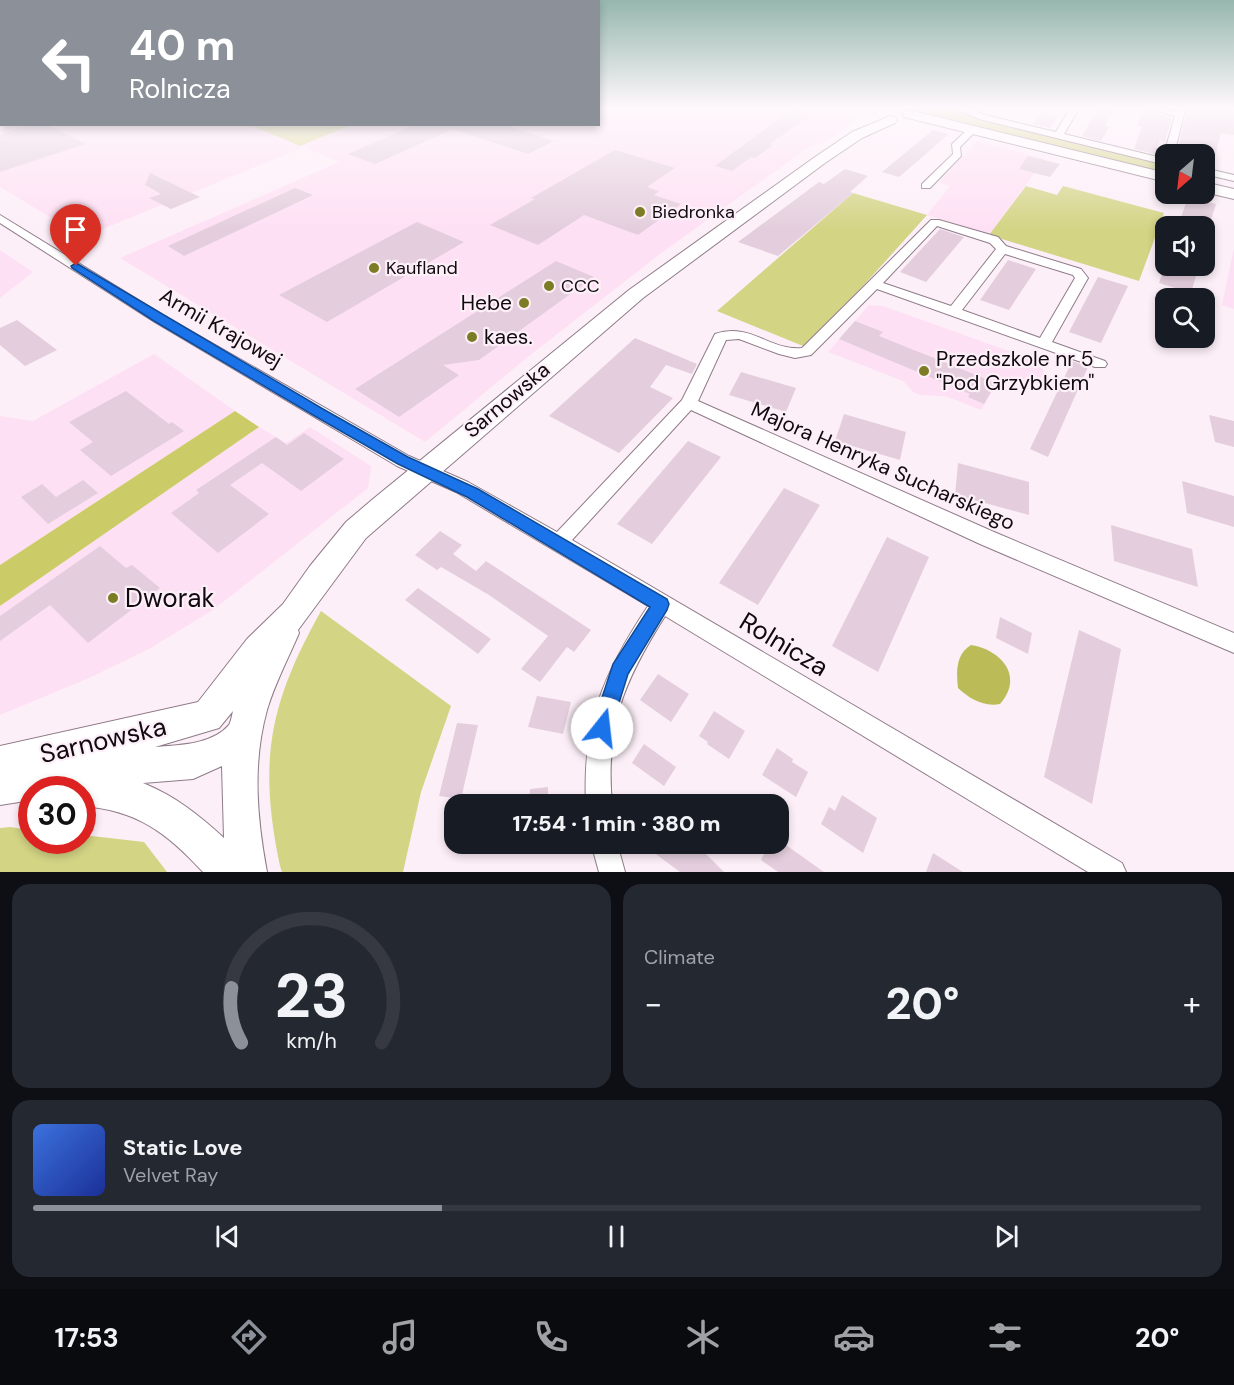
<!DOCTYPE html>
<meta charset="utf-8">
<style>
body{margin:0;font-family:"DM Sans",sans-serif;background:#242831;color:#f1f3f6;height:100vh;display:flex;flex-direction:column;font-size:22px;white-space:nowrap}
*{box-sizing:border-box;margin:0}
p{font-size:20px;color:#9ea1a6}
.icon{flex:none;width:33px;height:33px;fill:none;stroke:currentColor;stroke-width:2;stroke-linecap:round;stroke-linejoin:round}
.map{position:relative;height:872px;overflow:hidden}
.drawer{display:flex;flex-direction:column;gap:12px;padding:12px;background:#0d0f14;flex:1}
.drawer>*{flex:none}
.banner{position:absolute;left:0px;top:0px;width:600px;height:126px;box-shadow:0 3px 9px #0003;background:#8c9099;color:#fff;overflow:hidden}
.needle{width:39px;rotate:208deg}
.controls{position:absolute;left:1155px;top:144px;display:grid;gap:12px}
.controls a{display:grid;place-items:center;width:60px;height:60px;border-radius:12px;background:#171b24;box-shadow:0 3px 9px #0003;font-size:30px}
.speed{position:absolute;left:18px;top:776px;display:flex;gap:12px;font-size:30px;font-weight:700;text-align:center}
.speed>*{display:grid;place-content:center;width:78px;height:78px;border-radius:50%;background:#171b24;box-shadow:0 3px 9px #0003;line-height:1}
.speed .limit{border:9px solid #d22;background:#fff;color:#111}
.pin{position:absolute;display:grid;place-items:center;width:51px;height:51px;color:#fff;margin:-62px -26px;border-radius:50% 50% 50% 0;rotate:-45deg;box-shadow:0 0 6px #0007}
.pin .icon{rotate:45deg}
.me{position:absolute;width:66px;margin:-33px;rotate:16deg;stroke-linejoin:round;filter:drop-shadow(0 0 4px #0008)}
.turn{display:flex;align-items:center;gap:21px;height:126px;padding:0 30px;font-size:27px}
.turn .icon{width:78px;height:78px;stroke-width:2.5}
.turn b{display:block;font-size:42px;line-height:51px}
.big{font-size:45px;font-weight:800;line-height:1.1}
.drawer .tile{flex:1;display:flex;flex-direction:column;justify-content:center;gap:9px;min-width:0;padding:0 21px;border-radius:18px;background:#242831}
.drawer .dial{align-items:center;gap:0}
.dial svg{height:156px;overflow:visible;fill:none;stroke:#363941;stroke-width:7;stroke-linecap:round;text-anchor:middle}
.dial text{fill:#f1f3f6;stroke:none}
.song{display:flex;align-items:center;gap:18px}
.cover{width:72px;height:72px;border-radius:9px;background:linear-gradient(135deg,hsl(220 70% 55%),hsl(230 70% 35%))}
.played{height:6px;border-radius:3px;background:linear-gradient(90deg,#8c9099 35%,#363941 35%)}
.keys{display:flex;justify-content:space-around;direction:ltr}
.heat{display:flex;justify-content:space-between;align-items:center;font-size:33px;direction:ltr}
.drawer .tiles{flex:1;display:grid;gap:12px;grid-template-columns:1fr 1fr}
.tile:last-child{grid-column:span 2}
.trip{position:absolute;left:444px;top:794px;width:345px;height:60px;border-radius:18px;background:#171b24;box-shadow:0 3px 9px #0003;font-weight:800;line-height:60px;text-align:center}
.tabs{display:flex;height:96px;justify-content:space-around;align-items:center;background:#090b0e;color:#9ea1a6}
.tabs .icon{width:42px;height:42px}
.tabs .active{color:#8c9099}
.tabs b{font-size:27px;color:#f1f3f6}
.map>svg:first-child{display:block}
.built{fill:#fee0f4}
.green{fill:#d3d484}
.forest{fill:#cbcc67}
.water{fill:#bbbc57}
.building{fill:#e4cedd}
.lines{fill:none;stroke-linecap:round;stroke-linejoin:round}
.street-casing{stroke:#8f7b89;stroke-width:2}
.secondary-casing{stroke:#8f7b89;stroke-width:2}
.street{fill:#fff;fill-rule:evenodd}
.secondary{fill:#fff;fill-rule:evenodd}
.route{fill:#1a73e8;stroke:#114b97;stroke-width:1.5}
.poi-dot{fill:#7c7c24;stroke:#fdeff8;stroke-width:2}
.labels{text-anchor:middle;stroke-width:4.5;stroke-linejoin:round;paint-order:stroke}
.far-poi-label{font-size:18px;fill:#10090e;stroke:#fdeff8;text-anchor:start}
.poi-label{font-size:21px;fill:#10090e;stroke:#fdeff8;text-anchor:start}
.street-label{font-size:21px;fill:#10090e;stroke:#fdeff8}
.near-poi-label{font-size:26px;fill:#10090e;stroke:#fdeff8;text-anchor:start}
.near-street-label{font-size:26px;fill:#10090e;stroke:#fdeff8}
</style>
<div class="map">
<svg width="1234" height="872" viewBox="0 0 1234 872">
<rect width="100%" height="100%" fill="#fdeff8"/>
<!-- built -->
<g class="built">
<polygon points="0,107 2,124 250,125 300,146 351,125 598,124 599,107 832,107 827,111 858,119 822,143 809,147 664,251 529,356 425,442 120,258 339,162 304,147 83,237 0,187"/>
<polygon points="977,141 1045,159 989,235 927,215 950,186 939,182"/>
<polygon points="1234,248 1234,309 1222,305"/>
<polygon points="0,250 33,272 0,298"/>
<polygon points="869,305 883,306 1031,359 1044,371 1039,381 1015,383 1001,377 981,410 945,396 920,395 913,392 903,381 828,352"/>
<polygon points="154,354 235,411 0,565 0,416 33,421"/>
<polygon points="259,427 286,443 310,427 371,466 368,488 213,610 149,649 87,679 0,715 0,606"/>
</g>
<!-- green -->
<g class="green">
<polygon points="916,107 952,107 960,112 1165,163 1165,175 916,112 914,110"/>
<polygon points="250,125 351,125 300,146"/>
<polygon points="1026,186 1057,195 1063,186 1164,213 1139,281 989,235"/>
<polygon points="853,193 927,215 864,285 803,346 717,311"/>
<path d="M321 611 451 706 421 792 403 872H282L280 866C258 761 269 704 321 611Z"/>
<polygon points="10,827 31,830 32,840 82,840 83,835 144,842 167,872 0,872 0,828"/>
</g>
<!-- forest -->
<polygon class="forest" points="235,411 259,427 0,606 0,565"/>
<!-- water -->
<path class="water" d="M971 645C1002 650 1024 677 1000 704 983 707 970 699 958 688 956 671 956 654 971 645Z"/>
<!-- building -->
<g class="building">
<polygon points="1099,107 1114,107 1105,126 1109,127 1101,141 1082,136"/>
<polygon points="1188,107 1215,107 1234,111 1234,135 1221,133 1215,157 1186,151 1187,146 1179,144"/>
<polygon points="792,109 812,114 770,144 773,145 755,158 751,157 732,171 715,166"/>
<polygon points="1143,110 1172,118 1165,141 1160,140 1155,154 1134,149 1142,127 1137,126"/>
<polygon points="1041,112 1058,116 1050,128 1032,124"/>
<polygon points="33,124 47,124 85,144 0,172 0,135"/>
<polygon points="417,124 502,124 554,141 528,154 453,129 375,164 348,154"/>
<polygon points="933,130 949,134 899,177 882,172"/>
<polygon points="615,150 675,168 647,187 659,191 654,195 681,204 638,235 584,215 538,245 490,225 535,199 531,198"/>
<polygon points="1028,156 1060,164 1050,177 1019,169"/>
<polygon points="845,169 868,176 850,192 853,193 778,256 738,242 819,182 824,184"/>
<polygon points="150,173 200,197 171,209 149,198 161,194 145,185"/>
<polygon points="295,188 313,195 184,256 168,246"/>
<polygon points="1188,197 1216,204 1209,226 1178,226"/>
<polygon points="417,222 464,242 327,322 279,295"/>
<polygon points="940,229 964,237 926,282 900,272"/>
<polygon points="1008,260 1036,269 1009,310 980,300"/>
<polygon points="556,261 594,277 479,360 443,365 459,375 399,417 355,389"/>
<polygon points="1165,266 1199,266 1191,293 1159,283"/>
<polygon points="1098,277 1128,286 1101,343 1069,332"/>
<polygon points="17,320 57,350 25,366 0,345 0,328"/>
<polygon points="855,321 883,332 879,336 996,383 984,404 968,397 970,394 839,339"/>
<polygon points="635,338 697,364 692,374 666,365 650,387 673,398 619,453 549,416"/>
<polygon points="1072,361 1088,367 1048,457 1030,449"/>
<polygon points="741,372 796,388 786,412 729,395"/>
<polygon points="126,391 169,424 172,422 184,431 111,476 80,450 93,442 69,422"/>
<polygon points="844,414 906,432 900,460 835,441"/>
<polygon points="1209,415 1234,421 1234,447 1215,442"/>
<polygon points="304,433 344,459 301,491 262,463 230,485 269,514 218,553 171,513 199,493 196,490 276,437 287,445"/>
<polygon points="688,441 721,457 652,544 617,524"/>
<polygon points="958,463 1029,482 1029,515 955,495"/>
<polygon points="83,480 98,493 48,524 21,497 42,484 56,497"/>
<polygon points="1182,481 1234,496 1234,527 1187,513"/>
<polygon points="784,488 820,505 758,605 719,583"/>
<polygon points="1111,525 1192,549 1198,587 1114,561"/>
<polygon points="440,531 462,545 453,554 476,571 486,561 591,630 574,652 567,647 540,682 521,669 548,636 489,595 441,567 437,570 415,555"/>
<polygon points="887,537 929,557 878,672 832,646"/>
<polygon points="100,546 126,568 132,565 160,588 88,643 50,605 0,641 0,616"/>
<polygon points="418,588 491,639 478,654 405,600"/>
<polygon points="1000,617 1032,633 1028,654 996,638"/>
<polygon points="1079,630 1121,649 1092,804 1044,777"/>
<polygon points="658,674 689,694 671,722 640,700"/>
<polygon points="537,696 571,702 563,734 528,727"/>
<polygon points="714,711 745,731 729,759 707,744 708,742 699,736"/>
<polygon points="457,723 478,725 461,799 439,796"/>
<polygon points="644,744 676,767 664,786 632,763"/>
<polygon points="777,748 793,759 792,762 808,772 796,797 762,775"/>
<polygon points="548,787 548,804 529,804 530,789"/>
<polygon points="842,795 877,818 863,853 821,824 829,807 835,811"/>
<polygon points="641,843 695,843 724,872 680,872"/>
<polygon points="769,843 783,843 824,872 778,872 761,860"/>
<polygon points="933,853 963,872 926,872"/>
</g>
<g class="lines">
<!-- street casing -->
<g class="street-casing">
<g id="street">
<polygon points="952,107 965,107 985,115 1056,132 1071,107 1080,107 1064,134 1166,159 1166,165 979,119"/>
<polygon points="1141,107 1177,111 1178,107 1186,107 1174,154 1166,156 1164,154 1175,116"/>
<polygon points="968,129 976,131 960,147 961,156 930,188 922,188 922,184 953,154 952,144"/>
<polygon points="1204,168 1234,175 1234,181 1204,174"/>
<path d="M0 215 163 315 409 456 468 482 557 532 682 400 715 334C751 322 769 351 802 348L931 220H939L998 237 1006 246 1081 269 1088 278 1052 342 1105 361 1107 364 1105 367H1095L877 289 811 355 795 358 779 354 739 339 726 340 698 401 994 532 1234 633V653L980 544 691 410 572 540 1122 863 1126 872H1088L665 616C624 681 605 725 612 804H586C582 723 604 672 648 606L456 492 397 466 153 321 0 223ZM937 226 990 243 996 249 951 306 883 283ZM1005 254 1073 275 1075 278 1040 338 962 310Z"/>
<polygon points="591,843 617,843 625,872 599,872"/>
</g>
</g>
<!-- secondary casing -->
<g class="secondary-casing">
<g id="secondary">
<polygon points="909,110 1166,173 1166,182 904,117 903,114 904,111"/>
<path d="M890 116 895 117 897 120 895 123 862 138 825 163 643 298 366 538 298 630 299 633C288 659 275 683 267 710 252 764 257 818 267 872H203C167 833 137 810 82 806V789H32V800L0 805V746L198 702 247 639 283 604 310 566 346 522 373 499 629 290 815 157 852 132ZM233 711C232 715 231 722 229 725 212 745 178 745 155 747L219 728ZM222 766 224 838C199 815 175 796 143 783L193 779Z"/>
<polygon points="1204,182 1234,189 1234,199 1204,192"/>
</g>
</g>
<!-- street -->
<use href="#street" class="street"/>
<!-- secondary -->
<use href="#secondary" class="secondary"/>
</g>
<!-- sky -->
<linearGradient id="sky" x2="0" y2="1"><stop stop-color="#96b7ae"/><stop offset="0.47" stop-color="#fef8fc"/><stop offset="1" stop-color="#fef8fc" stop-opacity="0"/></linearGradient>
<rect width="1234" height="229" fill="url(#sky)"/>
<!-- route -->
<polygon class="route" points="76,263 323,409 408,457 478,489 667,599 669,604 667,610 628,674 609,735 602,738 595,735 592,728 613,664 650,607 467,497 398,464 313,415 154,321 72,268 71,266"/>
<!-- markers -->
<g class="poi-dot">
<circle cx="640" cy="212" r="6"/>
<circle cx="374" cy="268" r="6"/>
<circle cx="549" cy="286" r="6"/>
<circle cx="524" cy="303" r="6"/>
<circle cx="472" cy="337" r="6"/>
<circle cx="924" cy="371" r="6"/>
<circle cx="113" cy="598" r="6"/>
</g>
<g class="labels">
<!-- far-poi labels -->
<g class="far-poi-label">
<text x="652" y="218">Biedronka</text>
<text x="386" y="274">Kaufland</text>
<text x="561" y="292">CCC</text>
</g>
<!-- poi labels -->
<g class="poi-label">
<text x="512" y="310" text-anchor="end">Hebe</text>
<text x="484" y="344">kaes.</text>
<text x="936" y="366">Przedszkole nr 5<tspan x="936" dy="24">"Pod Grzybkiem"</tspan></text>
</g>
<!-- street labels -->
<g class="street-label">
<text transform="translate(221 328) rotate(30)" y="7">Armii Krajowej</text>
<text transform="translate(507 400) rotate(-40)" y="7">Sarnowska</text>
<text transform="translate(883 466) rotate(24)" y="7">Majora Henryka Sucharskiego</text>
</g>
<!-- near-poi labels -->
<g class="near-poi-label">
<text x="125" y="607">Dworak</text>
</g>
<!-- near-street labels -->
<g class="near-street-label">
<text transform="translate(784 644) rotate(31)" y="9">Rolnicza</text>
<text transform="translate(103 740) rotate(-13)" y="9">Sarnowska</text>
</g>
</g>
</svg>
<div class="controls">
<a><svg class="needle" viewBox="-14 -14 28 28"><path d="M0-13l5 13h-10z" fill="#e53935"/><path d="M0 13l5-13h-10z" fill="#9ea1a6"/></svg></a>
<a><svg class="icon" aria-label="sound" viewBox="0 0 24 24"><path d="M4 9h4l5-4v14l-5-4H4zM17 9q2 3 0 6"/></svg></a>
<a><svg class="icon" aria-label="search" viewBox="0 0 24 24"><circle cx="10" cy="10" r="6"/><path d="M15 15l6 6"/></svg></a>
</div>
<div class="speed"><div class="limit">30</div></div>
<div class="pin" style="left:76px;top:266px;background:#d93025"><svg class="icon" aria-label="arrive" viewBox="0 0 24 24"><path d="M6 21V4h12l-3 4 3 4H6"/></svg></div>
<svg class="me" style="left:602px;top:728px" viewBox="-20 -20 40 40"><circle r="19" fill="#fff"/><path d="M0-13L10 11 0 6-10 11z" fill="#1a73e8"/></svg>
<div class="trip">17:54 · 1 min · 380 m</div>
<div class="banner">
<div class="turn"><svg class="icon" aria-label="left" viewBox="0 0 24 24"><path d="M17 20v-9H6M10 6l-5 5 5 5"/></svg><div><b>40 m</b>Rolnicza</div></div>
</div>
</div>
<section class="drawer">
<div class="tiles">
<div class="tile dial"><svg viewBox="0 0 100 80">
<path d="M14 69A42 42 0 1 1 86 69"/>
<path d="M14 69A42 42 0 0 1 9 41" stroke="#8c9099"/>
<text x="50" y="56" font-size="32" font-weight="700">23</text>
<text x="50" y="72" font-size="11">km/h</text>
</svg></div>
<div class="tile"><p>Climate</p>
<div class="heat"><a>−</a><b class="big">20°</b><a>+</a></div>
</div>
<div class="tile">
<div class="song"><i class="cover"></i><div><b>Static Love</b><p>Velvet Ray</p></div></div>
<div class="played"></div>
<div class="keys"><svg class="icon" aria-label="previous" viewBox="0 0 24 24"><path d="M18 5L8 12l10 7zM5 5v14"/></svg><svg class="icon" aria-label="pause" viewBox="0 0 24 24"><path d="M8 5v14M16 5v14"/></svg><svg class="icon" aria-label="next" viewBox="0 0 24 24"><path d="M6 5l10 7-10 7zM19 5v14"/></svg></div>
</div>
</div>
</section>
<nav class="tabs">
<b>17:53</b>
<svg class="icon active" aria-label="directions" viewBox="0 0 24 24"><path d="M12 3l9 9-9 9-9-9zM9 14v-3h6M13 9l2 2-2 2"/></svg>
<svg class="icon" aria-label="music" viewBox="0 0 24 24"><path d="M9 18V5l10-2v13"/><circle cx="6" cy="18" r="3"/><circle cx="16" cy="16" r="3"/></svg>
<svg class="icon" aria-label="phone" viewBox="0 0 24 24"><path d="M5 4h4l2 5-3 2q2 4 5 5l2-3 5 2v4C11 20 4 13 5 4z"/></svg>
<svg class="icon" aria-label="climate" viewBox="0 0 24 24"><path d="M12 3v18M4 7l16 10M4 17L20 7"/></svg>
<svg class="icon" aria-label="car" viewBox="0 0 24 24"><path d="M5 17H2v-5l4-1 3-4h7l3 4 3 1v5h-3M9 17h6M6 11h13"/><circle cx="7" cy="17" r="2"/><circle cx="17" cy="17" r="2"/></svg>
<svg class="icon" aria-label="filters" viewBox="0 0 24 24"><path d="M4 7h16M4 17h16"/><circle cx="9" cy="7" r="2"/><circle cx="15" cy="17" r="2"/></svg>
<b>20°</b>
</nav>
